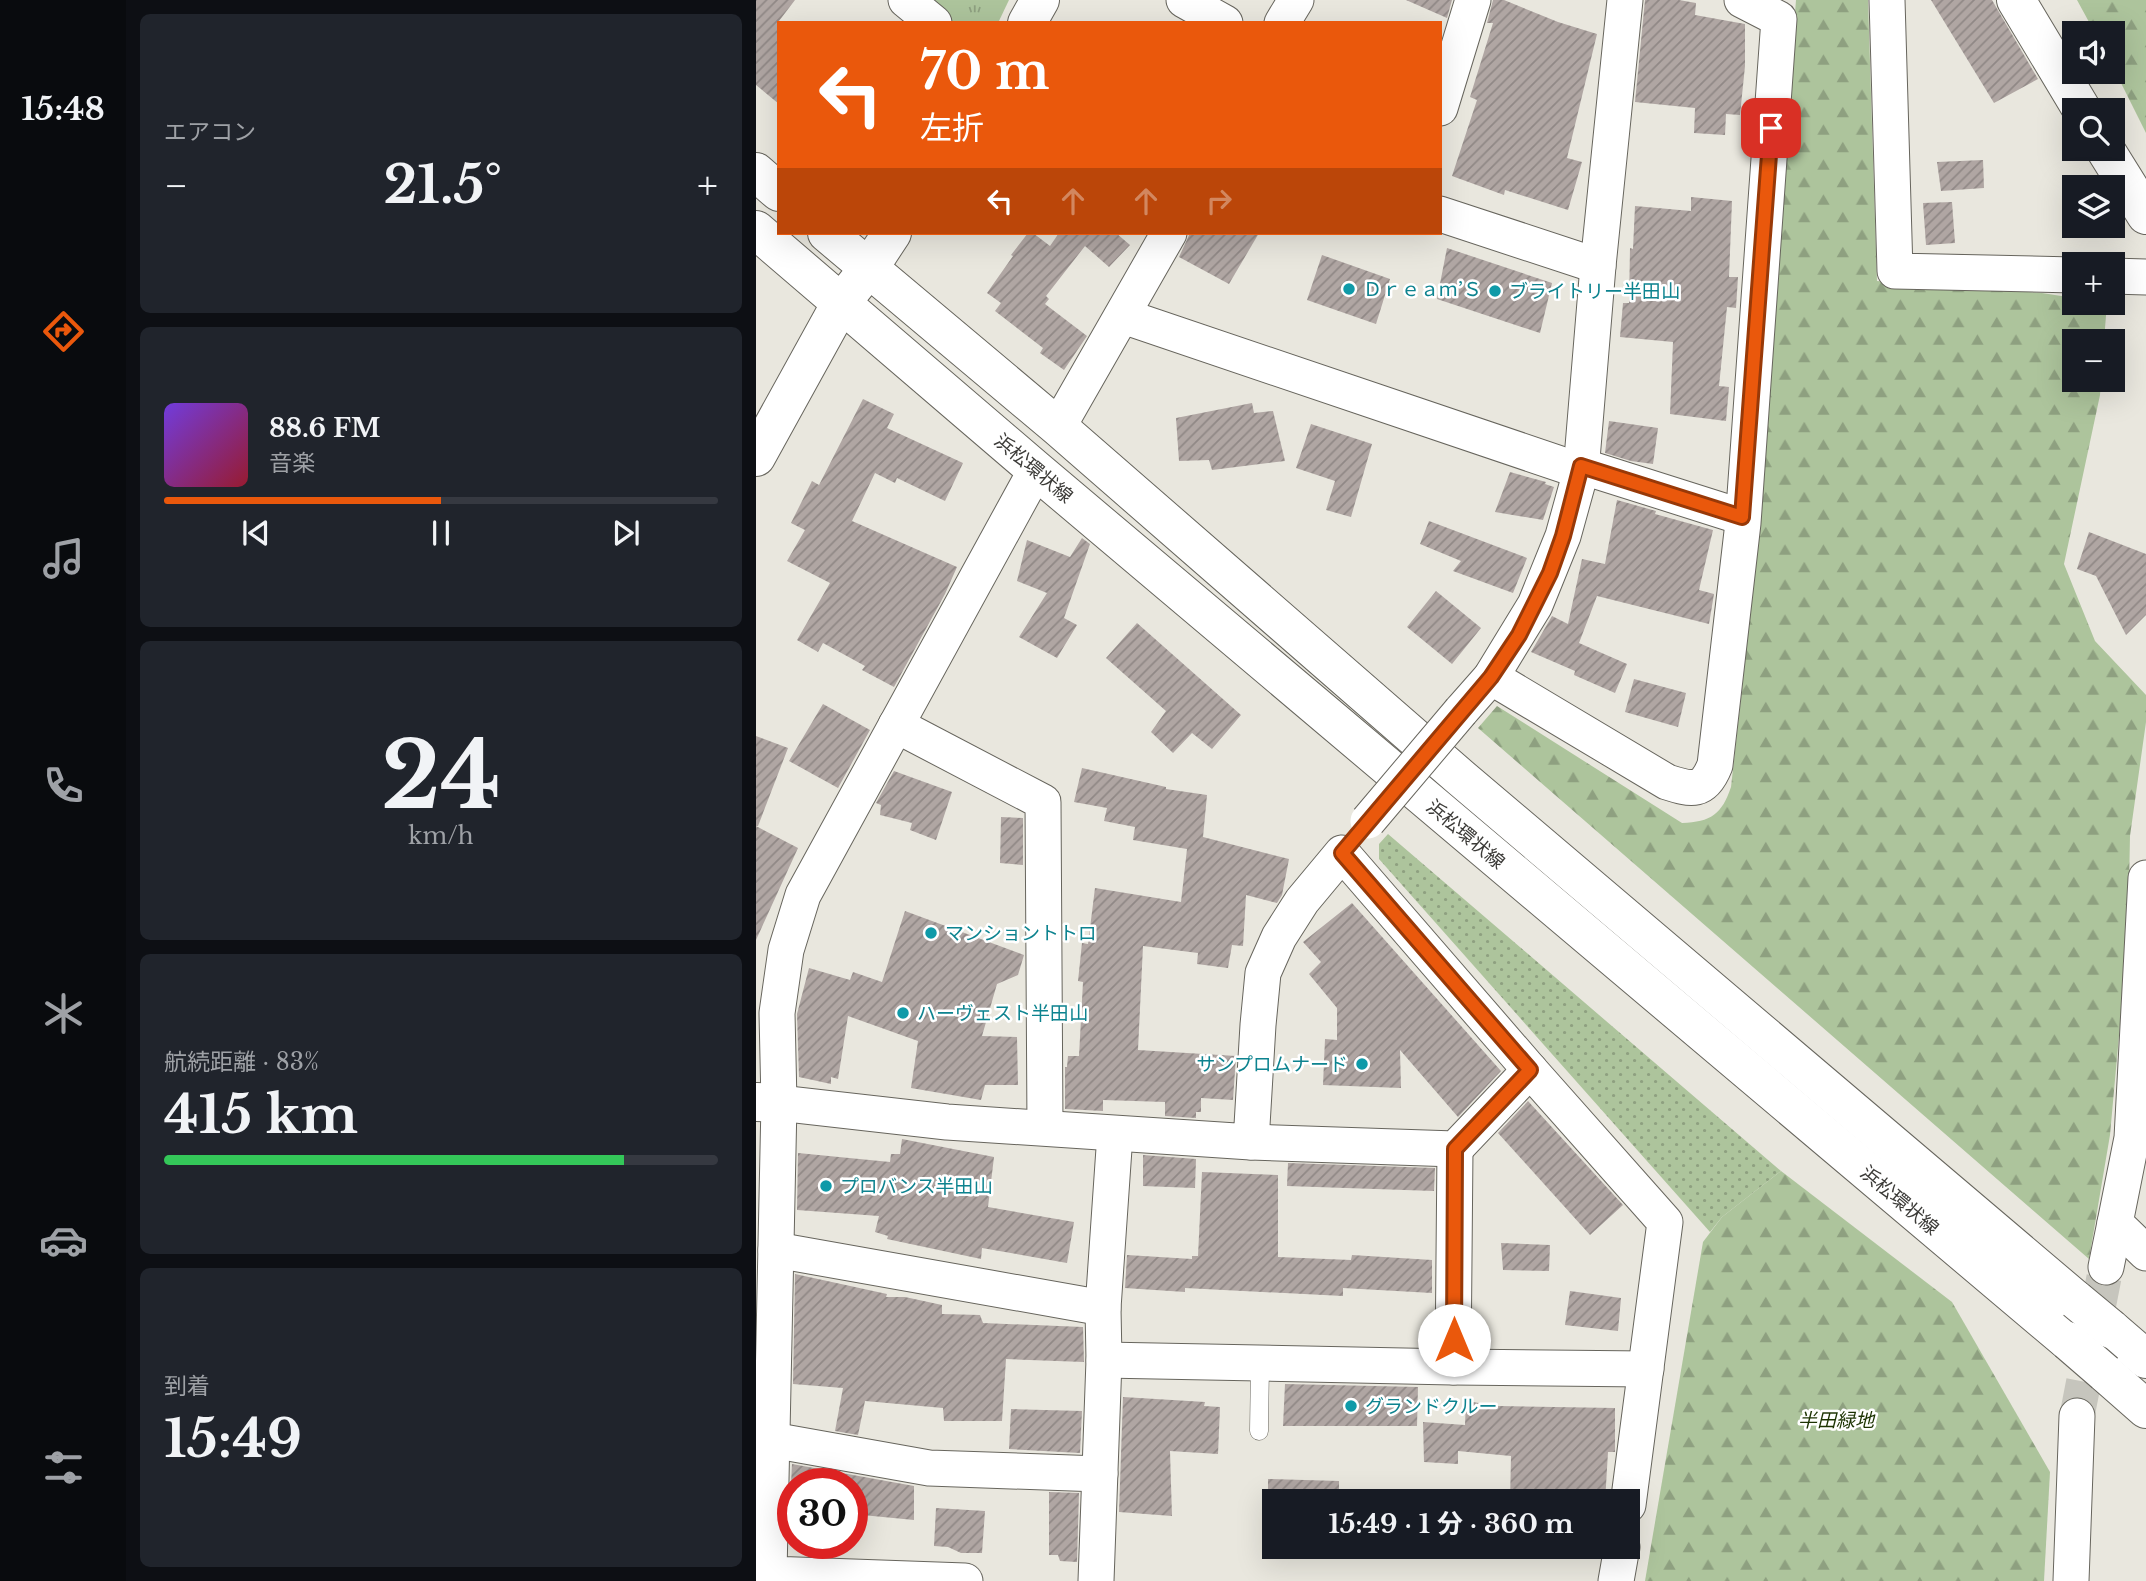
<!DOCTYPE html>
<html lang="ja">
<meta charset="utf-8">
<style>
body{margin:0;font-family:"Libre Baskerville","Noto Sans JP",serif;background:#20242c;color:#f1f3f6;height:100vh;display:flex;flex-direction:column;font-size:26px;white-space:nowrap}
*{box-sizing:border-box;margin:0}
p{font-size:23px;color:#9ea1a6}
.icon{flex:none;width:38px;height:38px;fill:none;stroke:currentColor;stroke-width:2;stroke-linecap:round;stroke-linejoin:round}
.map{position:relative;flex:1;overflow:hidden}
.details{display:flex;flex-direction:column;gap:14px;padding:14px;background:#0d0f14;width:630px}
.details>*{flex:none}
.top-card{position:absolute;left:21px;top:21px;width:665px;height:214px;border-radius:0px;box-shadow:0 7px 28px #0002;background:#ea580c;color:#fff;overflow:hidden}
.buttons{position:absolute;left:1306px;top:21px;display:grid;gap:14px}
.buttons a{display:grid;place-items:center;width:63px;height:63px;border-radius:0px;background:#171b24;box-shadow:0 7px 28px #0002;font-size:35px}
.speed{position:absolute;left:21px;top:1468px;display:flex;gap:14px;font-size:35px;font-weight:700;text-align:center}
.speed>*{display:grid;place-content:center;width:91px;height:91px;border-radius:50%;background:#171b24;box-shadow:0 7px 28px #0002;line-height:1}
.speed .limit{border:10px solid #d22;background:#fff;color:#111}
.pin{position:absolute;display:grid;place-items:center;width:60px;height:60px;color:#fff;margin:-30px;border-radius:14px;box-shadow:0 4px 10px #0006}
.me{position:absolute;width:77px;margin:-38px;rotate:0deg;stroke-linejoin:round;filter:drop-shadow(0 0 5px #0008)}
.turn{display:flex;align-items:center;gap:24px;height:147px;padding:0 28px;font-size:32px}
.turn .icon{width:91px;height:91px;stroke-width:2.5}
.turn b{display:block;font-size:49px;line-height:60px}
.lanes{display:flex;align-items:center;height:66px;padding:0 28px;background:#0003;justify-content:center;gap:35px;direction:ltr}
.lanes .off{opacity:.35}
.big{font-size:52px;font-weight:700;line-height:1.1}
.details .tile{flex:1;display:flex;flex-direction:column;justify-content:center;gap:10px;min-width:0;padding:0 24px;border-radius:10px;background:#20242c}
.details .dial{align-items:center;gap:0}
.dial b{font-size:91px;line-height:1}
.song{display:flex;align-items:center;gap:21px}
.cover{width:84px;height:84px;border-radius:10px;background:linear-gradient(135deg,hsl(260 70% 55%),hsl(350 70% 35%))}
.played{height:7px;border-radius:4px;background:linear-gradient(90deg,#ea580c 50%,#363941 50%)}
.keys{display:flex;justify-content:space-around;direction:ltr}
.heat{display:flex;justify-content:space-between;align-items:center;font-size:38px;direction:ltr}
.charge{height:10px;border-radius:5px;background:linear-gradient(90deg,#34c759 83%,#363941 0)}
.trip{position:absolute;left:506px;top:1489px;width:378px;height:70px;border-radius:0px;background:#171b24;box-shadow:0 7px 28px #0002;font-weight:700;line-height:70px;text-align:center}
main{display:flex;flex:1;min-height:0}
.dock{display:flex;flex-direction:column;width:126px;justify-content:space-around;align-items:center;background:#090b0e;color:#9ea1a6}
.dock .icon{width:49px;height:49px}
.dock .selected{color:#ea580c}
.dock b{font-size:32px;color:#f1f3f6}
.map>svg:first-child{display:block}
.grass{fill:url(#grass-dots)}
.forest{fill:url(#forest-firs)}
.park{fill:url(#park-tufts)}
.building{fill:url(#building-hatch)}
.lines{fill:none;stroke-linecap:round;stroke-linejoin:round}
.street-tunnel{stroke:#c6c5bd;stroke-width:35;stroke-dasharray:35 18;stroke-linecap:butt}
.lane-casing{stroke:#67655d;stroke-width:19}
.street-casing{stroke:#67655d;stroke-width:37}
.secondary-casing{stroke:#67655d;stroke-width:40}
.primary-casing{stroke:#67655d;stroke-width:40}
.lane{stroke:#fff;stroke-width:18}
.street{stroke:#fff;stroke-width:35}
.secondary{stroke:#fff;stroke-width:38}
.primary{stroke:#fff;stroke-width:38}
.street-bridge-casing{stroke:#67655d;stroke-width:37;stroke-linecap:butt}
.primary-bridge-casing{stroke:#67655d;stroke-width:40;stroke-linecap:butt}
.street-bridge{stroke:#fff;stroke-width:35}
.primary-bridge{stroke:#fff;stroke-width:38}
.route-casing{stroke:#983908;stroke-width:18}
.route{stroke:#ea580c;stroke-width:12}
.culture-dot{fill:#0f9aa8;stroke:#fff;stroke-width:2.5}
.labels{text-anchor:middle;stroke-width:5;stroke-linejoin:round;paint-order:stroke}
.culture-label{font-size:19px;fill:#0d838f;stroke:#fff;text-anchor:start}
.street-label{font-size:19px;fill:#3c3b38;stroke:#fff}
.park-label{font-size:19px;font-style:italic;fill:#1c3302;stroke:#fff}
</style>
<main>
<nav class="dock">
<b>15:48</b>
<svg class="icon selected" aria-label="directions" viewBox="0 0 24 24"><path d="M12 3l9 9-9 9-9-9zM9 14v-3h6M13 9l2 2-2 2"/></svg>
<svg class="icon" aria-label="music" viewBox="0 0 24 24"><path d="M9 18V5l10-2v13"/><circle cx="6" cy="18" r="3"/><circle cx="16" cy="16" r="3"/></svg>
<svg class="icon" aria-label="phone" viewBox="0 0 24 24"><path d="M5 4h4l2 5-3 2q2 4 5 5l2-3 5 2v4C11 20 4 13 5 4z"/></svg>
<svg class="icon" aria-label="climate" viewBox="0 0 24 24"><path d="M12 3v18M4 7l16 10M4 17L20 7"/></svg>
<svg class="icon" aria-label="car" viewBox="0 0 24 24"><path d="M5 17H2v-5l4-1 3-4h7l3 4 3 1v5h-3M9 17h6M6 11h13"/><circle cx="7" cy="17" r="2"/><circle cx="17" cy="17" r="2"/></svg>
<svg class="icon" aria-label="filters" viewBox="0 0 24 24"><path d="M4 7h16M4 17h16"/><circle cx="9" cy="7" r="2"/><circle cx="15" cy="17" r="2"/></svg>
</nav>
<section class="details">
<div class="tile"><p>エアコン</p>
<div class="heat"><a>−</a><b class="big">21.5°</b><a>+</a></div>
</div>
<div class="tile">
<div class="song"><i class="cover"></i><div><b>88.6 FM</b><p>音楽</p></div></div>
<div class="played"></div>
<div class="keys"><svg class="icon" aria-label="previous" viewBox="0 0 24 24"><path d="M18 5L8 12l10 7zM5 5v14"/></svg><svg class="icon" aria-label="pause" viewBox="0 0 24 24"><path d="M8 5v14M16 5v14"/></svg><svg class="icon" aria-label="next" viewBox="0 0 24 24"><path d="M6 5l10 7-10 7zM19 5v14"/></svg></div>
</div>
<div class="tile dial"><b>24</b><p>km/h</p></div>
<div class="tile"><p>航続距離 · 83%</p><b class="big">415 km</b><div class="charge"></div></div>
<div class="tile"><p>到着</p><b class="big">15:49</b></div>
</section>
<div class="map">
<svg width="1390" height="1581" viewBox="0 0 1390 1581">
<defs>
<pattern id="grass-dots" width="8" height="8" patternUnits="userSpaceOnUse" patternTransform="scale(1.75)"><rect width="8" height="8" fill="#adc49c"/><path d="M2 2h.1M6 6h.1" fill="none" stroke="#8ea080" stroke-width="1.8" stroke-linecap="round"/></pattern>
<pattern id="forest-firs" width="22" height="20" patternUnits="userSpaceOnUse" patternTransform="scale(1.75)"><rect width="22" height="20" fill="#adc49c"/><path d="M5 1l3.5 6h-7zM16 11l3.5 6h-7z" fill="#8ea080"/></pattern>
<pattern id="park-tufts" width="24" height="20" patternUnits="userSpaceOnUse" patternTransform="scale(1.75)"><rect width="24" height="20" fill="#adc49c"/><path d="M3 7l-1-3M5 7V3M7 7l1-3M15 17l-1-3M17 17v-4M19 17l1-3" fill="none" stroke="#8ea080"/></pattern>
<pattern id="building-hatch" width="6" height="6" patternUnits="userSpaceOnUse" patternTransform="scale(1.75)"><rect width="6" height="6" fill="#b0a6a3"/><path d="M-1 1l2-2M0 6l6-6M5 7l2-2" fill="none" stroke="#908886"/></pattern>
</defs>
<rect width="100%" height="100%" fill="#e9e7de"/>
<!-- grass -->
<polygon class="grass" points="632,834 1025,1171 966,1217 954,1232 623,859 623,844"/>
<!-- forest -->
<g class="forest">
<path d="M1040 0H1112L1121 281 1286 293 1318 298V303H1351L1348 341H1318V380H1345L1344 395 1308 564 1339 641 1390 695V722L1374 836 1372 936 1354 1135 1333 1259 722 728 741 706 926 823C955 822 966 814 975 787L989 662Z"/>
<polygon points="1321,0 1390,0 1390,133 1356,65 1356,33 1339,33"/>
<polygon points="1025,1171 1196,1302 1294,1472 1288,1581 889,1581 947,1242 966,1217"/>
</g>
<!-- park -->
<polygon class="park" points="166,0 253,0 242,23 196,23"/>
<!-- building -->
<g class="building">
<polygon points="0,0 39,0 23,21 23,104 0,85"/>
<polygon points="650,0 696,0 691,18"/>
<polygon points="737,0 748,0 802,22 841,34 811,158 826,162 812,210 749,190 748,195 696,176 721,100 714,97 737,23 731,23"/>
<polygon points="889,0 923,0 940,3 939,15 989,24 989,66 984,115 970,114 969,135 938,133 939,108 879,102"/>
<polygon points="1175,0 1236,0 1282,79 1238,103"/>
<polygon points="1227,160 1228,188 1185,191 1181,162"/>
<polygon points="1318,195 1318,226 1356,226 1356,202 1362,228 1312,230 1308,196"/>
<polygon points="935,197 976,201 973,277 982,277 980,308 971,307 963,386 973,387 970,421 914,414 917,342 864,337 867,303 873,303 874,248 877,249 879,206 935,211"/>
<polygon points="1196,202 1199,243 1170,245 1167,203"/>
<polygon points="272,233 277,233 294,246 303,233 360,233 374,245 353,267 329,246 290,296 293,299 289,304 331,336 308,370 284,353 287,348 239,311 245,303 231,293 257,256 255,255"/>
<polygon points="434,233 503,233 473,284 423,257"/>
<polygon points="691,248 796,283 784,333 681,299"/>
<polygon points="566,255 634,279 620,324 551,300"/>
<polygon points="107,399 138,414 131,428 207,463 189,501 141,478 139,483 119,473 96,521 201,567 189,594 138,687 106,670 109,666 67,643 62,652 41,640 74,583 31,561 49,530 35,523 56,481 63,485"/>
<polygon points="496,403 498,413 517,411 529,461 456,470 453,460 423,461 420,418"/>
<polygon points="853,421 902,428 897,464 875,461 849,453"/>
<polygon points="555,424 616,444 595,517 570,510 579,481 540,468"/>
<polygon points="754,472 790,482 789,484 798,487 787,520 739,512"/>
<polygon points="861,500 900,511 899,514 957,530 943,590 958,594 953,624 841,596 823,643 871,664 859,693 818,675 819,671 775,652 796,616 812,624 826,559 849,564"/>
<polygon points="673,521 771,558 757,593 697,571 705,561 664,544"/>
<polygon points="1333,532 1390,554 1390,615 1370,635 1340,576 1321,569"/>
<polygon points="326,538 334,544 308,618 321,625 301,658 263,637 291,593 261,581 271,540 314,557"/>
<polygon points="680,591 725,628 696,664 651,627"/>
<polygon points="381,623 485,715 456,749 436,733 417,753 395,732 410,711 350,658"/>
<polygon points="878,679 930,693 922,727 869,712"/>
<polygon points="67,704 114,730 82,788 33,761"/>
<polygon points="0,736 32,748 2,826 0,826"/>
<polygon points="326,768 410,787 410,789 451,795 447,837 533,859 526,895 521,903 490,895 487,946 476,945 472,968 441,964 442,953 387,946 382,1050 480,1056 477,1100 445,1098 445,1112 440,1112 440,1118 409,1116 409,1102 347,1100 347,1111 309,1109 309,1067 311,1067 312,1056 323,1056 327,982 322,981 326,943 332,944 339,888 425,902 431,849 377,840 379,827 348,821 351,808 318,802"/>
<polygon points="138,771 196,792 180,840 154,830 156,823 124,815 125,805 120,803"/>
<polygon points="245,817 267,818 267,865 244,863"/>
<polygon points="0,826 42,848 0,940"/>
<polygon points="596,903 745,1071 702,1117 644,1050 645,1088 567,1085 569,1039 581,1040 581,1008 553,974 565,962 547,942"/>
<polygon points="149,911 268,955 262,975 241,984 226,1036 261,1037 262,1085 229,1085 225,1100 155,1088 162,1041 92,1016 82,1079 75,1077 75,1084 43,1077 41,1014 53,968 94,980 97,972 126,982"/>
<polygon points="772,1101 867,1205 834,1235 742,1133"/>
<polygon points="146,1139 238,1157 232,1207 318,1222 311,1263 226,1248 225,1259 131,1239 132,1236 119,1232 123,1216 41,1210 42,1153 134,1162 135,1154 144,1154"/>
<polygon points="387,1155 440,1159 439,1188 387,1186"/>
<polygon points="532,1163 679,1168 678,1191 531,1186"/>
<polygon points="446,1172 522,1175 522,1257 595,1260 596,1255 676,1260 676,1293 587,1288 587,1296 429,1288 429,1292 369,1288 371,1255 436,1259 436,1256 442,1256"/>
<polygon points="745,1243 794,1245 793,1271 747,1270"/>
<polygon points="39,1274 131,1294 130,1297 149,1297 186,1305 186,1314 224,1315 227,1323 327,1327 328,1362 250,1359 246,1421 188,1421 187,1408 109,1401 102,1435 79,1431 87,1388 37,1384"/>
<polygon points="814,1291 865,1298 862,1331 809,1325"/>
<polygon points="529,1384 662,1387 661,1426 527,1426"/>
<polygon points="367,1397 449,1402 448,1406 464,1407 462,1454 414,1451 416,1516 363,1512"/>
<polygon points="710,1401 743,1406 859,1408 859,1452 852,1452 849,1502 754,1502 755,1456 702,1451 702,1464 668,1462 667,1422 709,1425"/>
<polygon points="255,1409 326,1411 324,1453 253,1449"/>
<polygon points="36,1464 158,1486 158,1520 96,1514 96,1484 35,1484"/>
<polygon points="512,1479 583,1481 583,1502 512,1502"/>
<polygon points="293,1492 323,1493 321,1562 304,1561 302,1555 293,1555"/>
<polygon points="180,1508 229,1511 226,1553 205,1553 192,1547 178,1546"/>
</g>
<g class="lines">
<!-- street-tunnel -->
<polyline class="street-tunnel" points="1321,1416 1350,1267"/>
<!-- lane casing -->
<g class="lane-casing">
<polyline id="lane" points="503,1431 504,1363"/>
</g>
<!-- street casing -->
<g class="street-casing">
<g id="street">
<polyline points="150,0 178,23"/>
<polyline points="428,0 469,23"/>
<polyline points="1131,0 1139,271 1318,275"/>
<polyline points="526,23 540,0"/>
<polyline points="684,108 717,0"/>
<polyline points="684,214 842,266"/>
<polyline points="1356,276 1390,277"/>
<polyline points="367,316 825,471"/>
<polyline points="302,427 413,233"/>
<polyline points="825,466 986,517"/>
<path d="M735 677 911 782C936 790 948 793 959 765L987 523 1023 19 986 0"/>
<polyline points="705,711 735,677 779,605 807,536 825,471 842,266 869,0"/>
<polyline points="140,725 287,802 289,1127"/>
<polyline points="1390,878 1376,1138 1359,1223 1390,1253"/>
<polyline points="23,1103 191,1122 495,1142 502,1025 507,973 523,937 546,901 586,853 774,1070 909,1222 872,1505"/>
<polyline points="495,1142 699,1149 774,1070"/>
<polyline points="699,1149 697,1367 890,1369"/>
<polyline points="20,1250 347,1308"/>
<polyline points="1350,1267 1359,1223"/>
<polyline points="348,1360 697,1367"/>
<polyline points="16,1440 173,1468 344,1474"/>
<polyline points="209,1581 13,1574 23,1103 21,1013 30,950 47,895 280,470"/>
<polyline points="340,1581 348,1360 347,1308 359,1134"/>
<polyline points="860,1581 866,1547"/>
<polyline points="1315,1581 1321,1416"/>
</g>
</g>
<!-- secondary casing -->
<g class="secondary-casing">
<g id="secondary">
<polyline points="1260,0 1326,110"/>
<polyline points="271,23 284,0"/>
<polyline points="1349,149 1390,215"/>
<polyline points="0,457 85,303 113,268 136,233"/>
<polyline points="0,1102 23,1103"/>
</g>
</g>
<!-- primary casing -->
<g class="primary-casing">
<g id="primary">
<polyline points="0,172 23,192"/>
<polyline points="0,230 280,470 1312,1341"/>
<polyline points="71,233 302,427 705,778 1320,1300"/>
<polyline points="1355,1329 1390,1359"/>
<polyline points="1349,1373 1390,1409"/>
</g>
</g>
<!-- lane -->
<use href="#lane" class="lane"/>
<!-- street -->
<use href="#street" class="street"/>
<!-- secondary -->
<use href="#secondary" class="secondary"/>
<!-- primary -->
<use href="#primary" class="primary"/>
<!-- street-bridge casing -->
<g class="street-bridge-casing">
<polyline id="street-bridge" points="612,821 705,711"/>
</g>
<!-- primary-bridge casing -->
<g class="primary-bridge-casing">
<g id="primary-bridge">
<polyline points="1320,1300 1355,1329"/>
<polyline points="1312,1341 1349,1373"/>
</g>
</g>
<!-- street-bridge -->
<use href="#street-bridge" class="street-bridge"/>
<!-- primary-bridge -->
<use href="#primary-bridge" class="primary-bridge"/>
</g>
<g class="lines">
<!-- route casing -->
<g class="route-casing">
<polyline id="route" points="698,1340 699,1149 774,1070 586,853 735,677 763,635 794,573 807,536 825,466 986,517 1015,128"/>
</g>
<!-- route -->
<use href="#route" class="route"/>
</g>
<!-- markers -->
<g class="culture-dot">
<circle cx="593" cy="289" r="7"/>
<circle cx="739" cy="291" r="7"/>
<circle cx="175" cy="933" r="7"/>
<circle cx="147" cy="1013" r="7"/>
<circle cx="606" cy="1064" r="7"/>
<circle cx="70" cy="1186" r="7"/>
<circle cx="595" cy="1406" r="7"/>
</g>
<g class="labels">
<!-- culture labels -->
<g class="culture-label">
<text x="607" y="296">Ｄｒｅａｍ’Ｓ</text>
<text x="753" y="298">ブライトリー半田山</text>
<text x="189" y="940">マンショントトロ</text>
<text x="161" y="1020">ハーヴェスト半田山</text>
<text x="592" y="1071" text-anchor="end">サンプロムナード</text>
<text x="84" y="1193">プロバンス半田山</text>
<text x="609" y="1413">グランドクルー</text>
</g>
<!-- street labels -->
<g class="street-label">
<text transform="translate(278 468) rotate(40)" y="7">浜松環状線</text>
<text transform="translate(710 834) rotate(40)" y="7">浜松環状線</text>
<text transform="translate(1144 1200) rotate(40)" y="7">浜松環状線</text>
</g>
<!-- park labels -->
<g class="park-label">
<text x="1080" y="1427">半田緑地</text>
</g>
</g>
</svg>
<div class="buttons">
<a><svg class="icon" aria-label="sound" viewBox="0 0 24 24"><path d="M4 9h4l5-4v14l-5-4H4zM17 9q2 3 0 6"/></svg></a>
<a><svg class="icon" aria-label="search" viewBox="0 0 24 24"><circle cx="10" cy="10" r="6"/><path d="M15 15l6 6"/></svg></a>
<a><svg class="icon" aria-label="layers" viewBox="0 0 24 24"><path d="M12 4l9 5-9 5-9-5zM3 14l9 5 9-5"/></svg></a>
<a>+</a>
<a>−</a>
</div>
<div class="speed"><div class="limit">30</div></div>
<div class="pin" style="left:1015px;top:128px;background:#d93025"><svg class="icon" aria-label="arrive" viewBox="0 0 24 24"><path d="M6 21V4h12l-3 4 3 4H6"/></svg></div>
<svg class="me" style="left:698px;top:1340px" viewBox="-20 -20 40 40"><circle r="19" fill="#fff"/><path d="M0-13L10 11 0 6-10 11z" fill="#ea580c"/></svg>
<div class="trip">15:49 · 1 分 · 360 m</div>
<div class="top-card">
<div class="turn"><svg class="icon" aria-label="left" viewBox="0 0 24 24"><path d="M17 20v-9H6M10 6l-5 5 5 5"/></svg><div><b>70 m</b>左折</div></div>
<div class="lanes"><svg class="icon" aria-label="left" viewBox="0 0 24 24"><path d="M17 20v-9H6M10 6l-5 5 5 5"/></svg><svg class="icon off" aria-label="ahead" viewBox="0 0 24 24"><path d="M12 20V5M6 11l6-6 6 6"/></svg><svg class="icon off" aria-label="ahead" viewBox="0 0 24 24"><path d="M12 20V5M6 11l6-6 6 6"/></svg><svg class="icon off" aria-label="right" viewBox="0 0 24 24"><path d="M7 20v-9h11M14 6l5 5-5 5"/></svg></div>
</div>
</div>
</main>
